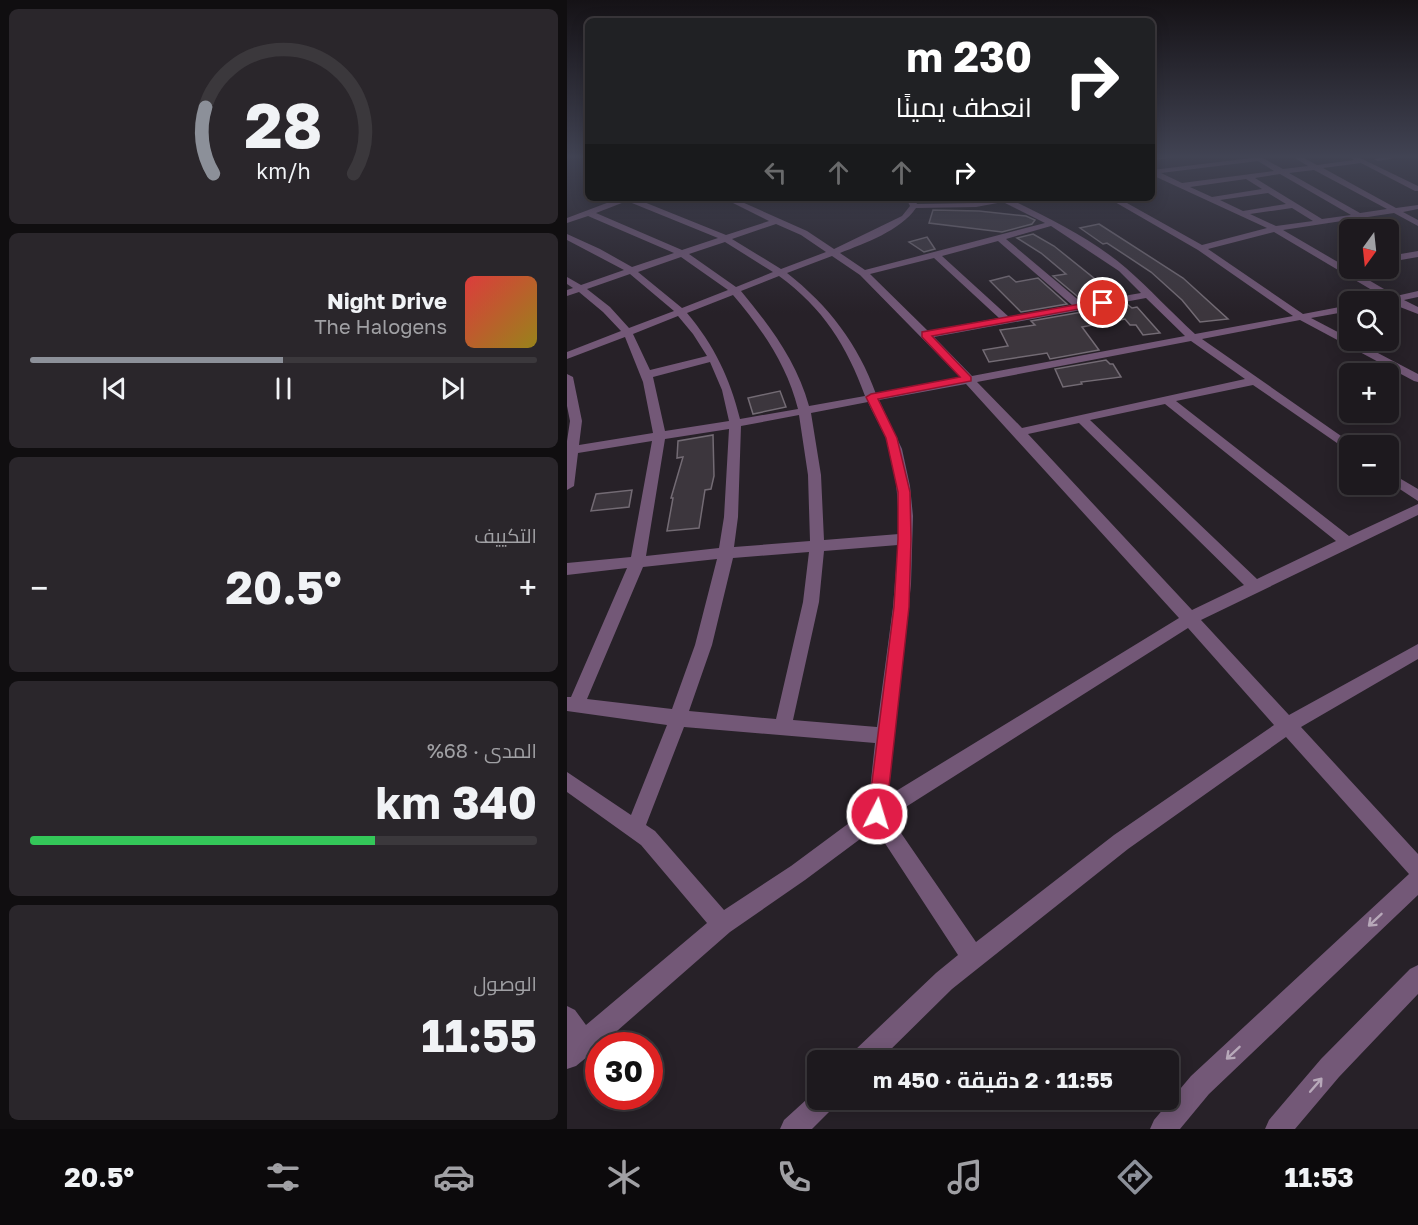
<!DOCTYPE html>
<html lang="ar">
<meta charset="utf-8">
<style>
body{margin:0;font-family:"Golos Text",Cairo,sans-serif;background:#2a262b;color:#f1f3f6;direction:rtl;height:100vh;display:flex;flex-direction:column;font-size:22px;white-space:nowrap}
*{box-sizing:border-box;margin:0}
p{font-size:20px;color:#a0a0a4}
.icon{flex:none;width:33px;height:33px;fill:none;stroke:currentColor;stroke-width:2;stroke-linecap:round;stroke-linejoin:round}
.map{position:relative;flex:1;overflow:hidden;direction:ltr}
.details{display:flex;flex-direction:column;gap:9px;padding:9px;background:#100e10;width:567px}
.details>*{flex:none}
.top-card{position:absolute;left:18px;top:18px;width:570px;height:183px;border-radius:9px;box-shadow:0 3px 15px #0003,0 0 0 2px #3b383c;direction:rtl;background:#202124;color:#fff;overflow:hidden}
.needle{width:39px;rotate:195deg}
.fabs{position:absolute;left:772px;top:219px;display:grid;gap:12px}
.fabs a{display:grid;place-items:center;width:60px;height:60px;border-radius:9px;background:#1d191e;box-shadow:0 3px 15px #0003,0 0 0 2px #3b383c;font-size:30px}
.speed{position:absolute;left:18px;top:1032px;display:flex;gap:12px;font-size:30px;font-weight:700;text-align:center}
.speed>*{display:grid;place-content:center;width:78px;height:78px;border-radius:50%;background:#1d191e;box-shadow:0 3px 15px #0003,0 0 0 2px #3b383c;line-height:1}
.speed .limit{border:9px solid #d22;background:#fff;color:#111}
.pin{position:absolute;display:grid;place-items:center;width:51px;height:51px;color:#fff;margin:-26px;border:3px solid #fff;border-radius:50%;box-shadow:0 2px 6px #0007}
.me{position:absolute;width:66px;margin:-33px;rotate:5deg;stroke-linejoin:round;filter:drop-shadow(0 0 4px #0008)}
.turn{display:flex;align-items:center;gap:21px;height:126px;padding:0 24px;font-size:27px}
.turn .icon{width:78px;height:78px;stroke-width:2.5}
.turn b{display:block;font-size:42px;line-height:51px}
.lanes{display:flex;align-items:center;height:57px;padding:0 24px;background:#0003;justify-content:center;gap:30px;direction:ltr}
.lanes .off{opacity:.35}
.big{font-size:45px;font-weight:700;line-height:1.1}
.details .tile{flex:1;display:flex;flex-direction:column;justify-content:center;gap:9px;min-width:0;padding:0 21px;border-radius:9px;background:#2a262b}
.details .dial{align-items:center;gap:0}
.dial svg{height:156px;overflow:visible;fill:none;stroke:#3b383c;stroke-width:7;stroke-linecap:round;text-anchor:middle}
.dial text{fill:#f1f3f6;stroke:none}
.song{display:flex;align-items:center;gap:18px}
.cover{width:72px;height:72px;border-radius:9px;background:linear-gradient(135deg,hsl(0 70% 55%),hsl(50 70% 35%))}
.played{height:6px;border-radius:3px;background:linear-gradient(90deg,#8c9099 50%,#3b383c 50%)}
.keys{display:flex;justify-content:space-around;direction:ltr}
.heat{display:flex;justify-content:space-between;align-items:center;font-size:33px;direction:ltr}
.charge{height:9px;border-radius:4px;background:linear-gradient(90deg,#34c759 68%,#3b383c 0)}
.trip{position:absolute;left:240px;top:1050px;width:372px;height:60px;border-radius:9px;background:#1d191e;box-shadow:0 3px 15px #0003,0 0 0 2px #3b383c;font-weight:700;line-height:60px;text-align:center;direction:rtl}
.tabs{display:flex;height:96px;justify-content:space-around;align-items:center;background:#0c0a0c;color:#a0a0a4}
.tabs .icon{width:42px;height:42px}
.tabs .current{color:#8c9099}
.tabs b{font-size:27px;color:#f1f3f6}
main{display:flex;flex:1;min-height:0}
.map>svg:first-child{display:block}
.building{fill:#3c363d;stroke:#736b74;stroke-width:1.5}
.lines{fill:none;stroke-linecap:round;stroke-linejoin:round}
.minor{fill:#735877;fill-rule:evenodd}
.oneway{stroke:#b7a8b9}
.route{fill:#e11d48;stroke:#92132f;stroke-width:1.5}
</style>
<main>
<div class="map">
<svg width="851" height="1129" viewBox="0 0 851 1129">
<rect width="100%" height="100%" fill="#272128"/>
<!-- building -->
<g class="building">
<polygon points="366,210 412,211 459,216 468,220 465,224 435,232 362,223"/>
<polygon points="532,224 616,278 661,319 633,322 615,300 584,272 540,243 536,244 513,228"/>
<polygon points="466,234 487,246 548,295 516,301 486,276 499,274 474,253 450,238"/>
<polygon points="360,237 368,249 357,252 342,242"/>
<polygon points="442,276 449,282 471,278 500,304 454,312 423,281"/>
<polygon points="560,304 565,308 570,307 593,333 576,335 569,325 563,325 558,319 515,327 532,350 483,359 480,353 422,362 416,350 441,346 433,330 468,325 464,321"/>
<polygon points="539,360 543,364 546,364 554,377 514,382 515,384 496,387 488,369"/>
<polygon points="213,391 219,407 186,414 181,398"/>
<polygon points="146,435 147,476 144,489 138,490 132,528 100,531 106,498 104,498 116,457 110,458 111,441"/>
<polygon points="65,490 62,507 24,511 29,494"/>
</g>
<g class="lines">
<!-- minor -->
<g class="minor">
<polygon points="615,155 612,157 585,160 585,156"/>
<path d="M682 155H690L716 169 741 166 723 155H731L750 165 787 160 783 157 787 155 851 186V191H848L794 163 756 168 829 208 851 205V209L836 212 851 220V226L827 213 716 230 829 296 851 291V297L837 300 851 307V314L820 302V299L707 232 641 249 736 314 783 305V311L744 318 851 374V382L847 381 733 320 635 339 787 445 783 446V452L686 385 609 401 782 536 851 504V515L634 620 722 715 851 644V659L734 727 851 854V895L642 1094 613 1129H583L587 1120 624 1076 842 874 719 737 561 849 385 989 313 1060H284L287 1051 369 973 391 955 308 828 238 880 163 932 26 1052 9 1066 0 1069V1006L8 1010 19 1025 140 923 74 845 0 792V772L64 815 100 725 0 711V697H4L60 568 0 575V563L64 557 85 441 11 453 7 486 0 490V441L3 421 0 406V374L6 377 15 421 12 445 86 433 76 382 58 337 0 359V352L54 331 36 312 12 292 0 296V290L6 288 0 284V277L14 285 57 270 0 240V234L33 249 65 267 107 253 21 216 0 223V218L53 198H67L159 235 202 221 156 198H166L240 231 267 249 335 216 343 206 339 198H347L350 204 409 203 431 198H446L445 200C484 219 525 239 559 268 583 289 604 312 628 334L726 316 631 250 541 198H551L635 245 700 228 585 175V170L685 158ZM691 161 707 171 615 183 594 173ZM747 170 820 209 793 213 722 173ZM713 174 784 215 755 219 688 178ZM679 179 695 189 645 197 623 187ZM701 193 719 204 676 211 653 200ZM60 201 151 238 115 250 29 213ZM436 202 478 223 298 270 273 253C298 243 333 231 349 208L409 207ZM725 208 746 221 709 226 683 214ZM209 224 234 235 259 252 214 269 165 239ZM484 226 552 271 574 293 515 303 439 239ZM431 241 505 305 442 317 375 256ZM158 242 206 272 169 287 122 254ZM265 256 293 275 394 378 309 394C291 344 262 306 220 273ZM114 257 161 290 115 308 71 272ZM367 258 432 318 361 331 303 274ZM63 274 107 311 62 328 43 307 20 289ZM212 276C256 308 280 346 298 396L242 406C230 362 203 326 174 291ZM166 295C195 329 220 365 231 409L173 419C163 378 147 345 120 313ZM579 298 618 336 405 376 367 337ZM111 316 126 334 140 356 83 370 66 334ZM624 341 678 379 455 428 410 382ZM143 362 155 390 162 421 98 431 86 377ZM399 384 612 618 321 796 344 584 346 516 343 486 335 449 312 400ZM301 402C306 414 313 425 318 436 330 467 331 502 332 534L257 540 254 475 244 413ZM598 404 769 541 690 579 523 420ZM232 415 241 475 243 541 167 547 171 517 174 426ZM512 423 677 585 625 610 461 434ZM162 429 157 517 152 548 79 556 98 439ZM331 545 326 607 310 727 226 720 252 602 257 551ZM242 552 236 602 209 719 122 711 145 645 166 558ZM150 559 128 645 105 709 20 699 76 567ZM621 628 707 725 547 835 409 942 323 817ZM117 727 308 743 301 809 224 866 157 910 88 831 79 825Z"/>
<polygon points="828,155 845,155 811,161 807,159"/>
<polygon points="851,251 851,257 822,262 822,256"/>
<polygon points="822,472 851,489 851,501 822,482"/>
<polygon points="851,965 851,994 772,1077 728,1129 698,1129 702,1120 754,1059 843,969"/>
<polygon points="250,1090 250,1100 269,1100 265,1109 245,1129 213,1129 217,1120"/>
</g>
</g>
<!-- one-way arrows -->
<defs><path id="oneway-shaft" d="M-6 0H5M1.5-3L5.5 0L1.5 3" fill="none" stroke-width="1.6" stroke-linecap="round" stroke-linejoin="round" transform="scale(1.5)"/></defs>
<g class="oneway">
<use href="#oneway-shaft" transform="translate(808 920) rotate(137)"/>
<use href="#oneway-shaft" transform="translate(666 1053) rotate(137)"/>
<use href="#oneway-shaft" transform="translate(749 1085) rotate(-49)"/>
</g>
<!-- sky -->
<linearGradient id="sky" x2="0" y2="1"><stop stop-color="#151216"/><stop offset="0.5" stop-color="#414353"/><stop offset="1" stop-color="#414353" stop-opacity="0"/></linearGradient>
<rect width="851" height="313" fill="url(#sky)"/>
<!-- route -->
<polygon class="route" points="536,300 539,301 539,304 365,336 404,377 404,381 311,399 330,438 343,492 344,539 342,607 319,814 316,820 310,823 303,820 301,814 327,607 331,539 331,492 319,438 299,397 304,394 393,377 355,337 355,332"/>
</svg>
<div class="fabs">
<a><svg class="needle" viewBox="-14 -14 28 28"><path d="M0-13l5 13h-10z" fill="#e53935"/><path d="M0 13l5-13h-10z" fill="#a0a0a4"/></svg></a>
<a><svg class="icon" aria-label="search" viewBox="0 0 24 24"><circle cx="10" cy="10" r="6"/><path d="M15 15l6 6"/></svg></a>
<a>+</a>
<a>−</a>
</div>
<div class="speed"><div class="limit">30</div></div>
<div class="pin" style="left:536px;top:303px;background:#d93025"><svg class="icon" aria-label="arrive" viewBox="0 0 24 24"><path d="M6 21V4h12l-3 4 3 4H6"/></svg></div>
<svg class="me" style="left:310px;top:814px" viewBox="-20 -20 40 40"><circle r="17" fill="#e11d48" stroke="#fff" stroke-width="3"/><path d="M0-11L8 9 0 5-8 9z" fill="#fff"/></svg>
<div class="trip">11:55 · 2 دقيقة · 450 m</div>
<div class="top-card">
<div class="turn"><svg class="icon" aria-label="right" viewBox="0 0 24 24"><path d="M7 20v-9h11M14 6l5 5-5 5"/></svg><div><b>230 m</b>انعطف يمينًا</div></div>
<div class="lanes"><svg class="icon off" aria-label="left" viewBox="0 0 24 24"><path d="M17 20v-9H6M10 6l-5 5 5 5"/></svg><svg class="icon off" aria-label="ahead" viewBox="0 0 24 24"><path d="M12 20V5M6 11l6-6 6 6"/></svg><svg class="icon off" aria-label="ahead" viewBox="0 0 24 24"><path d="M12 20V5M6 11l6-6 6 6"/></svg><svg class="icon" aria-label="right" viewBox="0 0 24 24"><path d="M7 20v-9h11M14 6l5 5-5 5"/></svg></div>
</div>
</div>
<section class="details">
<div class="tile dial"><svg viewBox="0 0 100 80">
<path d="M14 69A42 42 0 1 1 86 69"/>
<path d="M14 69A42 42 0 0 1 10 35" stroke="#8c9099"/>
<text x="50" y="56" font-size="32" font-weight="700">28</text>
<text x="50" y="72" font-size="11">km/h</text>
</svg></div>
<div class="tile">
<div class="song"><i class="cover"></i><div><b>Night Drive</b><p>The Halogens</p></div></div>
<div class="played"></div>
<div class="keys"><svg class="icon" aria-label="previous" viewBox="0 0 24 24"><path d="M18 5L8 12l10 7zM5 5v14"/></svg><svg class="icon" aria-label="pause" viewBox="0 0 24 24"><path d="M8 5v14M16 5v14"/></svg><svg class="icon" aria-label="next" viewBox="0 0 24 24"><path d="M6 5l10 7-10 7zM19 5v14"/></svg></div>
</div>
<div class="tile"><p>التكييف</p>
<div class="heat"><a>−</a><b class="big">20.5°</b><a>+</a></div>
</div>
<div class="tile"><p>المدى · 68%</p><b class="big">340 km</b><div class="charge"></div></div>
<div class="tile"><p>الوصول</p><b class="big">11:55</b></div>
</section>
</main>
<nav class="tabs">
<b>11:53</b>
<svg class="icon current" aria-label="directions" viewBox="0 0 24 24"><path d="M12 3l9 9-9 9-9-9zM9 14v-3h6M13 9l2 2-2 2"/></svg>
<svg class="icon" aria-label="music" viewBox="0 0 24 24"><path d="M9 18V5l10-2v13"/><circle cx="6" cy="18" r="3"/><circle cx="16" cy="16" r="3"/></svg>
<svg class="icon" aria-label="phone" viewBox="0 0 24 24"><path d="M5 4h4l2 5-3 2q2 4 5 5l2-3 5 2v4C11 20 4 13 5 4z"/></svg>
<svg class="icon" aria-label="climate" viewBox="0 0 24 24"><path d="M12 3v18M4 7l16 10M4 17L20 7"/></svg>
<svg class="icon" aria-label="car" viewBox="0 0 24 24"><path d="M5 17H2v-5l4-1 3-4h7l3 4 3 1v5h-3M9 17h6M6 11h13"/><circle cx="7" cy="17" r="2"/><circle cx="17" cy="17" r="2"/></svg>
<svg class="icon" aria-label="filters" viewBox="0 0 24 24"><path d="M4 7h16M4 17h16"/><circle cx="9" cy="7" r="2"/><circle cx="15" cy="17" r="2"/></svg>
<b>20.5°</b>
</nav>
